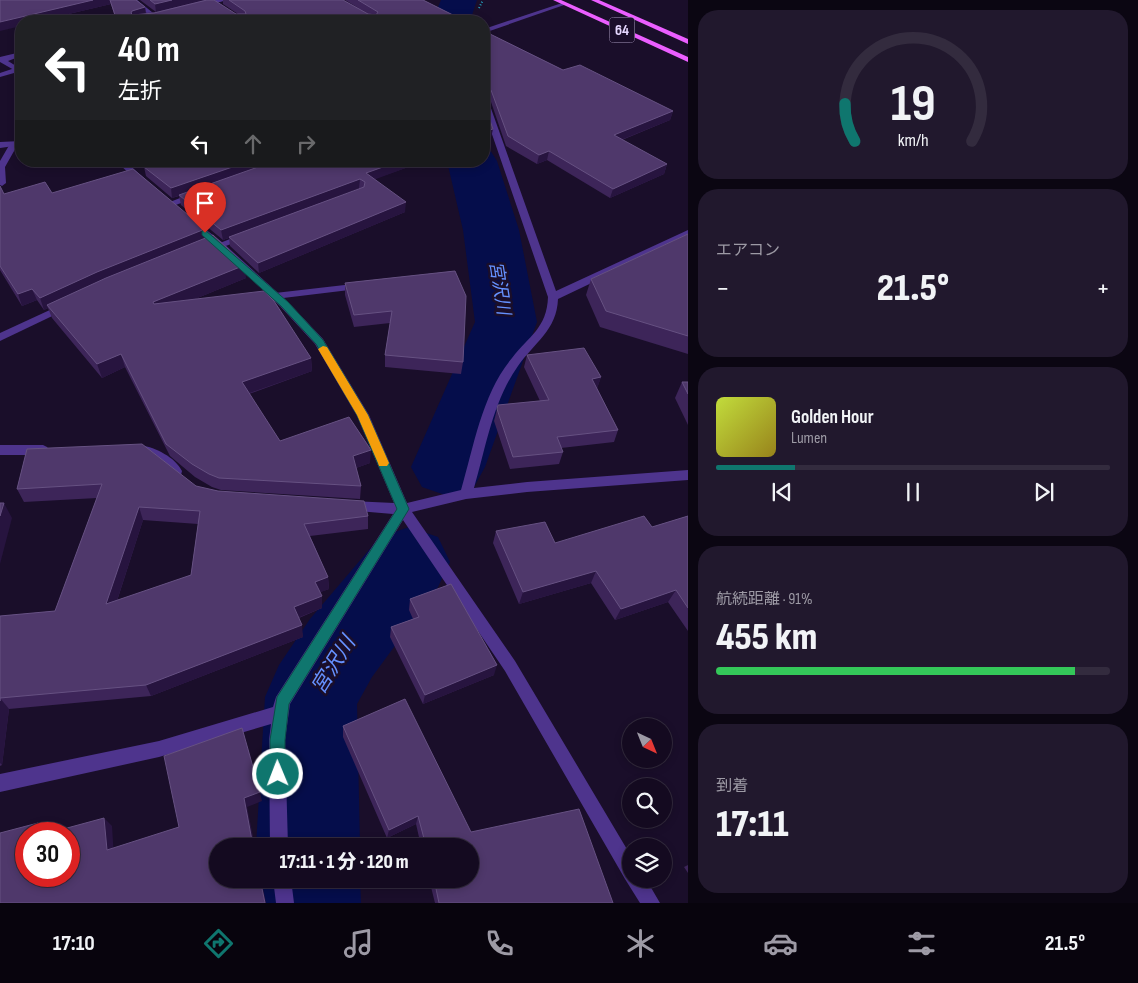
<!DOCTYPE html>
<html lang="ja">
<meta charset="utf-8">
<style>
body{margin:0;font-family:"Sofia Sans Condensed","Noto Sans JP",sans-serif;background:#21182d;color:#f1f3f6;height:100vh;display:flex;flex-direction:column;font-size:19px;white-space:nowrap}
*{box-sizing:border-box;margin:0}
p{font-size:16px;color:#9d9aa5}
.icon{flex:none;width:28px;height:28px;fill:none;stroke:currentColor;stroke-width:2;stroke-linecap:round;stroke-linejoin:round}
.map{position:relative;flex:1;overflow:hidden}
.details{display:flex;flex-direction:column;gap:10px;padding:10px;background:#0b0612;width:450px}
.details>*{flex:none}
.guide{position:absolute;left:15px;top:15px;width:475px;height:152px;border-radius:20px;box-shadow:0 2px 8px #0003,0 0 0 1px #332b3e;background:#202124;color:#fff;overflow:hidden}
.needle{width:32px;rotate:137deg}
.tools{position:absolute;left:622px;top:718px;display:grid;gap:10px}
.tools a{display:grid;place-items:center;width:50px;height:50px;border-radius:50%;background:#140a20;box-shadow:0 2px 8px #0003,0 0 0 1px #332b3e;font-size:25px}
.speed{position:absolute;left:15px;top:822px;display:flex;gap:10px;font-size:25px;font-weight:700;text-align:center}
.speed>*{display:grid;place-content:center;width:65px;height:65px;border-radius:50%;background:#140a20;box-shadow:0 2px 8px #0003,0 0 0 1px #332b3e;line-height:1}
.speed .limit{border:8px solid #d22;background:#fff;color:#111}
.pin{position:absolute;display:grid;place-items:center;width:42px;height:42px;color:#fff;margin:-51px -21px;border-radius:50% 50% 50% 0;rotate:-45deg;box-shadow:0 0 5px #0007}
.pin .icon{rotate:45deg}
.me{position:absolute;width:55px;margin:-28px;rotate:359deg;stroke-linejoin:round;filter:drop-shadow(0 0 4px #0008)}
.turn{display:flex;align-items:center;gap:18px;height:105px;padding:0 20px;font-size:22px}
.turn .icon{width:65px;height:65px;stroke-width:2.5}
.turn b{display:block;font-size:35px;line-height:42px}
.lanes{display:flex;align-items:center;height:48px;padding:0 20px;background:#0003;justify-content:center;gap:25px;direction:ltr}
.lanes .off{opacity:.35}
.big{font-size:38px;font-weight:800;line-height:1.1}
.details .widget{flex:1;display:flex;flex-direction:column;justify-content:center;gap:8px;min-width:0;padding:0 18px;border-radius:20px;background:#21182d}
.details .dial{align-items:center;gap:0}
.dial svg{height:130px;overflow:visible;fill:none;stroke:#332b3e;stroke-width:7;stroke-linecap:round;text-anchor:middle}
.dial text{fill:#f1f3f6;stroke:none}
.song{display:flex;align-items:center;gap:15px}
.cover{width:60px;height:60px;border-radius:8px;background:linear-gradient(135deg,hsl(70 70% 55%),hsl(50 70% 35%))}
.played{height:5px;border-radius:2px;background:linear-gradient(90deg,#0f766e 20%,#332b3e 20%)}
.keys{display:flex;justify-content:space-around;direction:ltr}
.heat{display:flex;justify-content:space-between;align-items:center;font-size:28px;direction:ltr}
.charge{height:8px;border-radius:4px;background:linear-gradient(90deg,#34c759 91%,#332b3e 0)}
.trip{position:absolute;left:209px;top:838px;width:270px;height:50px;border-radius:25px;background:#140a20;box-shadow:0 2px 8px #0003,0 0 0 1px #332b3e;font-weight:800;line-height:50px;text-align:center}
.menu{display:flex;height:80px;justify-content:space-around;align-items:center;background:#08040d;color:#9d9aa5}
.menu .icon{width:35px;height:35px}
.menu .selected{color:#0f766e}
.menu b{font-size:22px;color:#f1f3f6}
main{display:flex;flex:1;min-height:0}
.map>svg:first-child{display:block}
.lines{fill:none;stroke-linecap:round;stroke-linejoin:round}
.river{fill:#050d4b;fill-rule:evenodd}
.path{stroke:#24a7c6;stroke-width:2;stroke-dasharray:1 2;stroke-linecap:butt}
.service{fill:#4e348d;fill-rule:evenodd}
.minor{fill:#4e348d;fill-rule:evenodd}
.primary{fill:#eb5eff;fill-rule:evenodd}
.wall{fill:#3d2559;fill-rule:evenodd}
.shaded-wall{fill:#27143f}
.building{fill:#4f386b;stroke:#665182;fill-rule:evenodd}
.route{fill:#0f766e;stroke:#0a4d48}
.slow{fill:#f59e0b}
.labels{text-anchor:middle;stroke-width:5;stroke-linejoin:round;paint-order:stroke}
.shield{fill:#1a0e2a;stroke:#a89bbf;stroke-width:1}
.shield-label{font-size:15px;font-weight:bold;fill:#e5d7ff}
.water-label{font-size:18px;font-style:italic;fill:#6591ff;stroke:#1a0e2a}
.near-water-label{font-size:21px;font-style:italic;fill:#6591ff;stroke:#1a0e2a}
</style>
<main>
<div class="map">
<svg width="688" height="903" viewBox="0 0 688 903">
<rect width="100%" height="100%" fill="#1a0e2a"/>
<g class="lines">
<!-- river -->
<g class="river">
<polygon points="441,0 477,0 470,21 432,21"/>
<polygon points="484,149 490,150 497,161 519,230 537,322 485,467 474,487 448,496 422,487 411,467 475,322 463,230 447,161 484,161"/>
<polygon points="409,527 438,537 450,562 438,587 372,677 357,704 360,846 256,846 265,697 279,665 310,619 380,537"/>
<polygon points="254,879 360,879 361,903 253,903"/>
</g>
<!-- path -->
<polyline class="path" points="479,8 483,0"/>
<!-- service -->
<g class="service">
<polygon points="18,67 21,67 21,71 0,77 0,73"/>
<polygon points="11,142 18,144 5,167 6,183 2,186 0,185 0,161"/>
<polygon points="245,233 250,236 248,238 220,248 215,245"/>
<polygon points="362,283 366,284 367,286 366,288 275,299 270,296 275,293"/>
</g>
<!-- minor -->
<g class="minor">
<polygon points="130,0 137,0 158,17 153,18"/>
<polygon points="216,0 227,0 199,8 196,6"/>
<polygon points="562,3 567,4 484,33 484,29"/>
<polygon points="21,52 21,56 8,61 21,69 21,74 0,62 0,57"/>
<path d="M484 98 488 100 556 291 688 230V237L558 299C557 330 534 343 518 366 493 401 486 447 474 488L527 482 688 470V480L527 492 466 499 412 512 515 661 631 856V879H646L660 903H640L625 879 505 671 403 520 290 704 285 740 288 846H270L269 740 271 724 159 757 0 792V774L159 741 273 707 276 697 393 514 346 510 344 506 346 502 351 501 394 503 357 416 315 344 280 306 217 247 189 225V221H195L223 243 288 302 323 339 369 415 407 503 461 490C474 446 482 394 512 358 529 336 547 328 548 297L484 111Z"/>
<polygon points="21,141 21,145 0,148 0,142"/>
<polygon points="116,161 125,161 145,179 145,183 139,183"/>
<polygon points="195,192 198,193 198,197 170,207 165,204"/>
<polygon points="65,303 69,304 70,306 69,308 0,341 0,333"/>
<polygon points="0,445 43,445 47,447 49,450 47,453 43,455 0,455"/>
<path d="M141 445C156 448 175 457 182 471L181 475H171L151 459 137 453 135 450 137 447Z"/>
<polygon points="273,879 291,879 294,903 276,903"/>
</g>
<!-- primary -->
<g class="primary">
<polygon points="553,0 561,0 688,57 688,62"/>
<polygon points="591,0 599,0 688,39 688,44"/>
</g>
</g>
<!-- wall -->
<g class="wall">
<polygon points="0,0 136,0 145,7 146,13 156,12 140,0 205,0 236,14 238,14 223,4 223,0 343,0 360,9 345,0 423,0 465,21 116,21 111,4 39,21 21,21"/>
<polygon points="484,31 563,70 673,111 670,120 622,140 667,164 664,174 610,198 547,160 537,164 506,146 490,99 484,96"/>
<path d="M139 161H425L374 179 405 212 259 273 230 246 229 238 223 240 181 205 179 196 172 198 146 176 144 167H145ZM359 188 360 189 306 208Z"/>
<polygon points="0,186 4,194 52,193 206,238 246,278 195,299 311,358 312,371 249,394 280,441 370,463 356,468 361,486 360,499 221,490 212,487 195,477 170,456 125,367 102,378 52,318 48,308 44,310 37,300 22,306 0,270"/>
<polygon points="688,234 688,354 600,327 586,295 591,279"/>
<polygon points="455,271 463,362 461,374 385,367 385,355 390,323 354,327 345,295 345,283"/>
<polygon points="527,355 601,377 597,388 618,430 614,442 561,448 563,452 559,464 510,469 494,421 497,409 540,401 524,367"/>
<polygon points="682,382 688,382 688,425 675,398"/>
<path d="M27 449 218 491 368 516V529L310 536 328 577 329 589 320 592 322 608 299 618 303 637 151 696 9 709 2 765 0 766V616L55 611 97 498 24 502 17 489ZM143 520 198 524 191 575 117 601Z"/>
<polygon points="688,516 688,631 668,602 615,620 591,583 519,604 493,543 496,531 555,543 652,527"/>
<polygon points="410,599 494,675 423,704 390,637 391,627 413,619 409,610"/>
<polygon points="343,726 471,832 613,903 435,903 429,879 470,879 470,846 421,846 416,824 387,838 343,737"/>
<polygon points="688,865 688,873 684,867"/>
</g>
<!-- shaded-wall -->
<g class="shaded-wall">
<polygon points="93,0 110,0 111,4 39,21 21,21 21,26 0,31 0,22"/>
<polygon points="172,0 205,0 156,12 155,4"/>
<polygon points="145,7 146,15 133,19 131,13 132,11"/>
<polygon points="673,111 670,120 611,144 614,135"/>
<polygon points="493,129 491,138 484,141 484,132"/>
<polygon points="549,151 547,160 537,164 539,155"/>
<polygon points="250,161 278,161 172,198 171,188"/>
<polygon points="400,161 425,161 365,183 366,173"/>
<polygon points="667,164 664,174 610,198 613,189"/>
<polygon points="360,179 359,188 223,240 221,230"/>
<polygon points="406,202 405,212 259,273 258,263"/>
<polygon points="205,229 206,240 47,305 48,308 44,310 40,298 97,272"/>
<polygon points="245,265 246,278 156,315 153,302"/>
<polygon points="32,289 37,300 22,306 18,294"/>
<polygon points="121,354 125,367 102,378 97,364"/>
<polygon points="311,358 312,371 244,395 242,382"/>
<polygon points="601,377 597,389 592,379"/>
<polygon points="371,450 370,463 353,469 353,456"/>
<polygon points="4,503 12,518 0,564 0,516"/>
<polygon points="139,507 143,520 112,616 106,604"/>
<polygon points="596,571 591,583 519,604 523,592"/>
<polygon points="328,577 329,589 316,594 315,582"/>
<polygon points="676,590 668,602 615,620 621,609"/>
<polygon points="322,596 322,608 295,619 294,607"/>
<polygon points="302,625 303,637 151,696 146,685"/>
<polygon points="497,665 494,675 423,704 425,695"/>
<polygon points="0,698 9,709 2,765 0,763"/>
<polygon points="260,792 262,801 247,807 255,846 253,846 244,798"/>
<polygon points="418,816 416,824 387,838 389,830"/>
<polygon points="104,818 112,826 114,858 107,850"/>
<polygon points="38,823 47,831 47,834 38,834"/>
<polygon points="260,879 261,879 266,903 265,903"/>
</g>
<!-- building -->
<g class="building">
<polygon points="0,0 93,0 0,22"/>
<polygon points="110,0 136,0 145,7 132,11 131,13 133,15 154,13 207,0 214,0 236,14 246,14 245,11 229,0 343,0 368,14 376,15 378,12 358,0 423,0 465,21 117,21"/>
<polygon points="150,0 172,0 155,4"/>
<polygon points="484,31 563,70 580,65 673,111 614,135 667,164 613,189 549,151 539,155 508,136 491,90 485,87 484,100"/>
<polygon points="484,103 493,129 484,132"/>
<polygon points="148,161 250,161 171,188 144,167 152,165"/>
<polygon points="275,161 400,161 366,173 406,202 258,263 229,237 364,187 365,182 360,179 221,230 179,195"/>
<polygon points="133,169 205,229 97,272 40,298 32,289 18,294 0,266 0,186 4,194 45,182 52,193"/>
<polygon points="688,234 688,336 606,311 591,279"/>
<polygon points="213,235 245,265 153,302 154,304 264,291 274,301 311,358 242,382 280,441 349,417 371,450 353,456 361,486 219,478 209,474 192,464 166,444 121,354 97,364 47,305 106,278"/>
<polygon points="455,271 466,296 463,362 385,355 392,311 354,315 345,283"/>
<polygon points="584,348 601,377 592,379 618,430 557,437 563,452 513,457 497,409 498,405 549,400 527,355"/>
<polygon points="682,382 688,382 688,394"/>
<path d="M142 444 196 486 218 491 364 501 368 516 304 524 328 577 315 582 322 596 294 607 302 625 146 685 0 698V701V616L55 611 102 484 17 489 27 449ZM139 507 200 511 191 575 106 604Z"/>
<polygon points="0,503 4,503 0,516"/>
<polygon points="644,516 652,527 688,516 688,608 676,590 621,609 596,571 523,592 496,531 545,522 555,543"/>
<polygon points="451,584 497,665 425,695 391,627 419,617 410,599"/>
<polygon points="405,699 471,832 579,809 613,903 439,903 434,879 470,879 470,846 426,846 418,816 389,830 343,726"/>
<polygon points="242,728 260,792 244,798 253,846 218,846 218,879 260,879 265,903 0,903 0,833 38,823 38,834 26,834 26,876 69,876 69,834 45,834 104,818 107,850 179,827 164,756"/>
</g>
<!-- route -->
<polygon class="route" points="205,230 288,302 323,340 368,415 409,509 289,704 285,740 285,774 283,779 278,781 272,779 270,774 270,740 277,697 397,509 357,415 316,344 281,306 202,235 202,231"/>
<!-- slow -->
<polygon class="slow" points="323,346 327,347 368,415 389,463 387,466 379,466 378,463 357,415 318,349"/>
<g class="labels">
<!-- shield labels -->
<rect class="shield" x="609.5" y="17.5" width="25" height="25" rx="4"/>
<g class="shield-label">
<text x="622" y="35">64</text>
</g>
<!-- water labels -->
<g class="water-label">
<text transform="translate(500 288) rotate(81)" y="6">宮沢川</text>
</g>
<!-- near-water labels -->
<g class="near-water-label">
<text transform="translate(333 665) rotate(-58)" y="7">宮沢川</text>
</g>
</g>
</svg>
<div class="tools">
<a><svg class="needle" viewBox="-14 -14 28 28"><path d="M0-13l5 13h-10z" fill="#e53935"/><path d="M0 13l5-13h-10z" fill="#9d9aa5"/></svg></a>
<a><svg class="icon" aria-label="search" viewBox="0 0 24 24"><circle cx="10" cy="10" r="6"/><path d="M15 15l6 6"/></svg></a>
<a><svg class="icon" aria-label="layers" viewBox="0 0 24 24"><path d="M12 4l9 5-9 5-9-5zM3 14l9 5 9-5"/></svg></a>
</div>
<div class="speed"><div class="limit">30</div></div>
<div class="pin" style="left:205px;top:233px;background:#d93025"><svg class="icon" aria-label="arrive" viewBox="0 0 24 24"><path d="M6 21V4h12l-3 4 3 4H6"/></svg></div>
<svg class="me" style="left:278px;top:774px" viewBox="-20 -20 40 40"><circle r="17" fill="#0f766e" stroke="#fff" stroke-width="3"/><path d="M0-11L8 9 0 5-8 9z" fill="#fff"/></svg>
<div class="trip">17:11 · 1 分 · 120 m</div>
<div class="guide">
<div class="turn"><svg class="icon" aria-label="left" viewBox="0 0 24 24"><path d="M17 20v-9H6M10 6l-5 5 5 5"/></svg><div><b>40 m</b>左折</div></div>
<div class="lanes"><svg class="icon" aria-label="left" viewBox="0 0 24 24"><path d="M17 20v-9H6M10 6l-5 5 5 5"/></svg><svg class="icon off" aria-label="ahead" viewBox="0 0 24 24"><path d="M12 20V5M6 11l6-6 6 6"/></svg><svg class="icon off" aria-label="right" viewBox="0 0 24 24"><path d="M7 20v-9h11M14 6l5 5-5 5"/></svg></div>
</div>
</div>
<section class="details">
<div class="widget dial"><svg viewBox="0 0 100 80">
<path d="M14 69A42 42 0 1 1 86 69"/>
<path d="M14 69A42 42 0 0 1 8 46" stroke="#0f766e"/>
<text x="50" y="56" font-size="32" font-weight="700">19</text>
<text x="50" y="72" font-size="11">km/h</text>
</svg></div>
<div class="widget"><p>エアコン</p>
<div class="heat"><a>−</a><b class="big">21.5°</b><a>+</a></div>
</div>
<div class="widget">
<div class="song"><i class="cover"></i><div><b>Golden Hour</b><p>Lumen</p></div></div>
<div class="played"></div>
<div class="keys"><svg class="icon" aria-label="previous" viewBox="0 0 24 24"><path d="M18 5L8 12l10 7zM5 5v14"/></svg><svg class="icon" aria-label="pause" viewBox="0 0 24 24"><path d="M8 5v14M16 5v14"/></svg><svg class="icon" aria-label="next" viewBox="0 0 24 24"><path d="M6 5l10 7-10 7zM19 5v14"/></svg></div>
</div>
<div class="widget"><p>航続距離 · 91%</p><b class="big">455 km</b><div class="charge"></div></div>
<div class="widget"><p>到着</p><b class="big">17:11</b></div>
</section>
</main>
<nav class="menu">
<b>17:10</b>
<svg class="icon selected" aria-label="directions" viewBox="0 0 24 24"><path d="M12 3l9 9-9 9-9-9zM9 14v-3h6M13 9l2 2-2 2"/></svg>
<svg class="icon" aria-label="music" viewBox="0 0 24 24"><path d="M9 18V5l10-2v13"/><circle cx="6" cy="18" r="3"/><circle cx="16" cy="16" r="3"/></svg>
<svg class="icon" aria-label="phone" viewBox="0 0 24 24"><path d="M5 4h4l2 5-3 2q2 4 5 5l2-3 5 2v4C11 20 4 13 5 4z"/></svg>
<svg class="icon" aria-label="climate" viewBox="0 0 24 24"><path d="M12 3v18M4 7l16 10M4 17L20 7"/></svg>
<svg class="icon" aria-label="car" viewBox="0 0 24 24"><path d="M5 17H2v-5l4-1 3-4h7l3 4 3 1v5h-3M9 17h6M6 11h13"/><circle cx="7" cy="17" r="2"/><circle cx="17" cy="17" r="2"/></svg>
<svg class="icon" aria-label="filters" viewBox="0 0 24 24"><path d="M4 7h16M4 17h16"/><circle cx="9" cy="7" r="2"/><circle cx="15" cy="17" r="2"/></svg>
<b>21.5°</b>
</nav>
